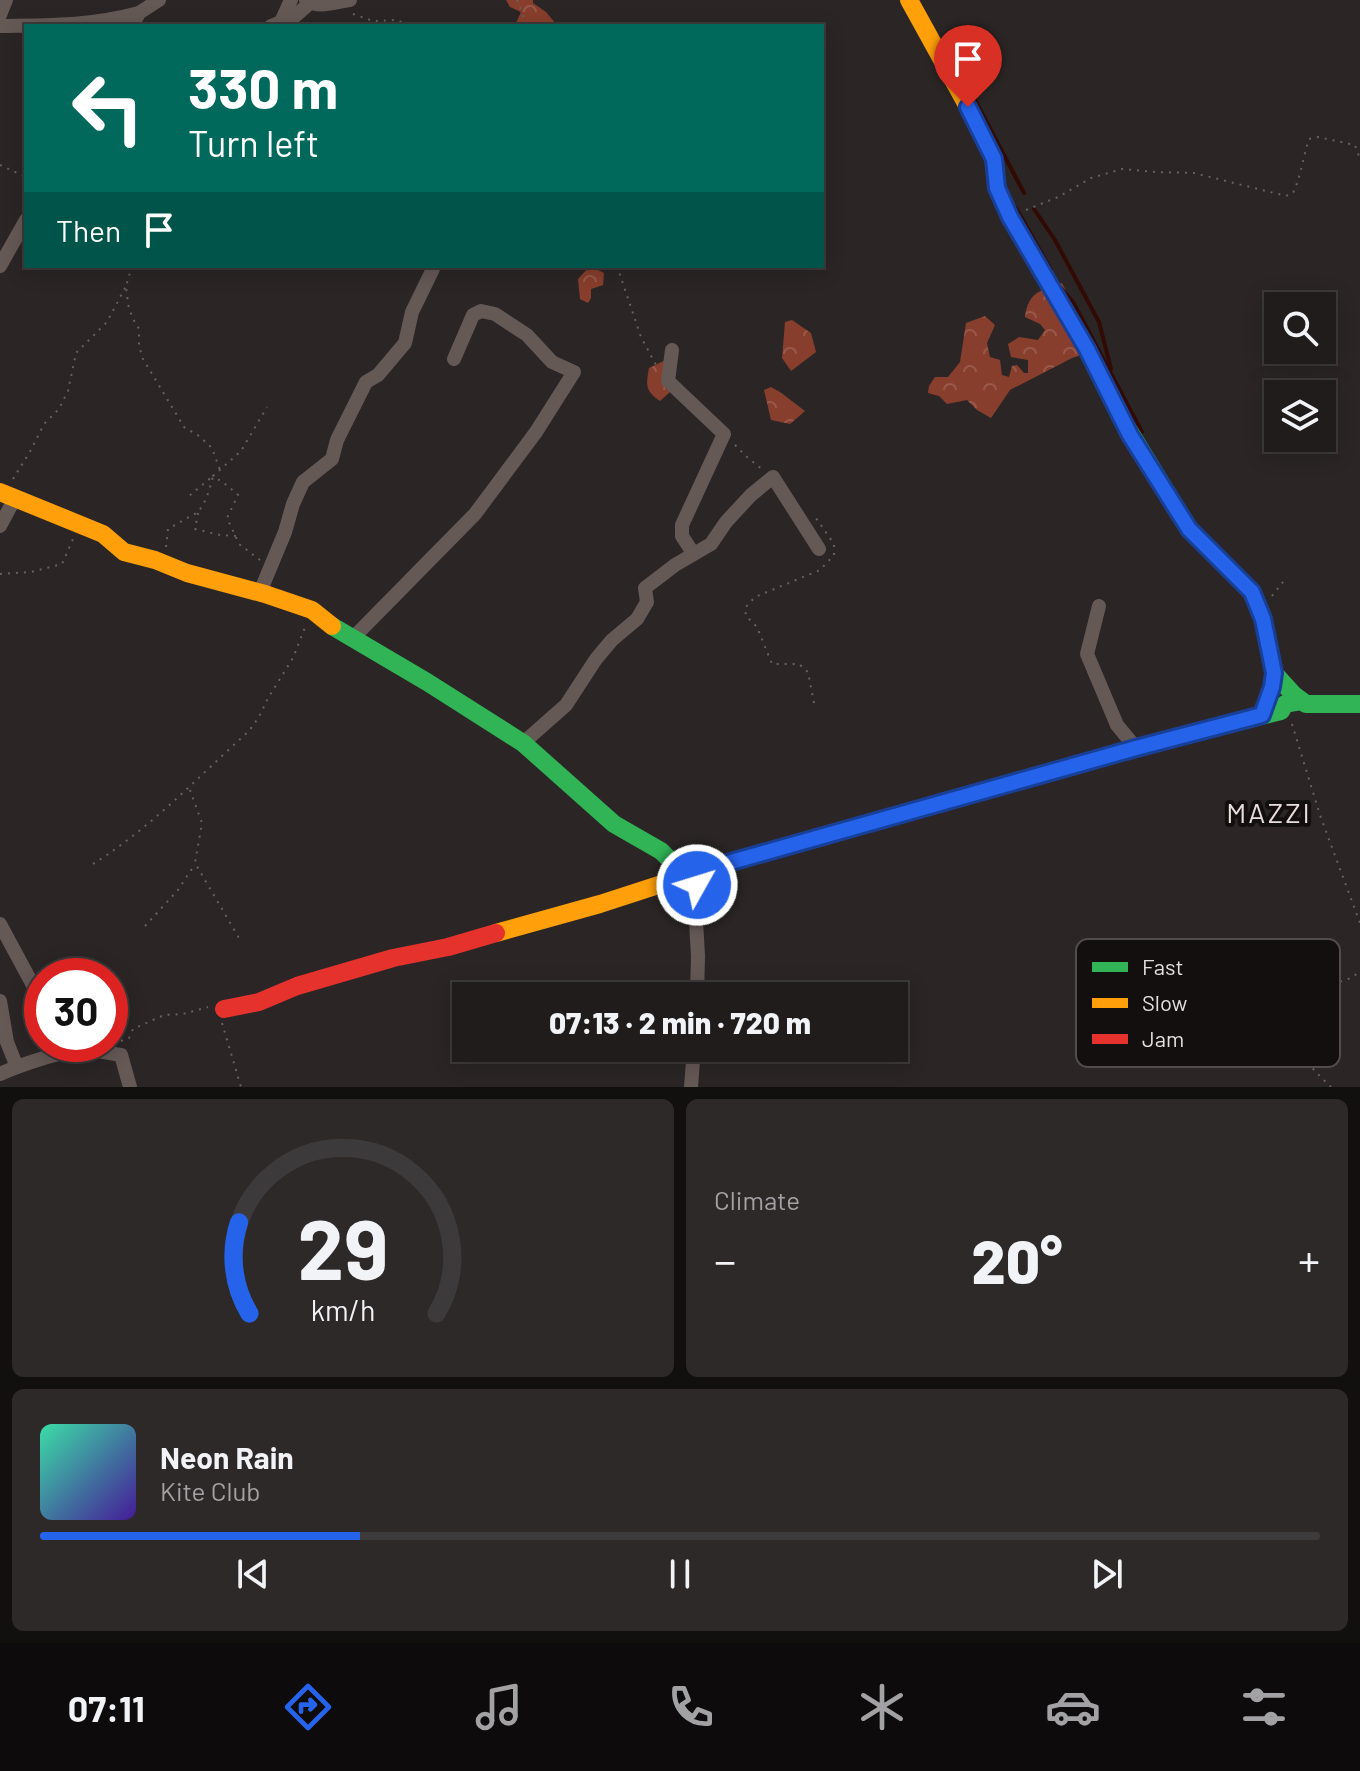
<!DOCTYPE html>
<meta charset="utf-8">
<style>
body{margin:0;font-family:Barlow,sans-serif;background:#2d2929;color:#f1f3f6;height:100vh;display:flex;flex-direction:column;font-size:30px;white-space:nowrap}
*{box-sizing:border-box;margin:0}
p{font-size:26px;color:#a2a1a3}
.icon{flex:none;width:44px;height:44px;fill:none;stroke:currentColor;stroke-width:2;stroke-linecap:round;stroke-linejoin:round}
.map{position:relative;height:1087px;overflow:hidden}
.side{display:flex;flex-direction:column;gap:12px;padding:12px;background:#120f0f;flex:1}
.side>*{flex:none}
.top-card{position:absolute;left:24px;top:24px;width:800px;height:244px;border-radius:0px;box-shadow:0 4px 20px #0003,0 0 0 2px #3d3a3b;background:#00695c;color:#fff;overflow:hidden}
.tools{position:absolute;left:1264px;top:292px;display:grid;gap:16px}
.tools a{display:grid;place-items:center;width:72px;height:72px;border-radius:0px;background:#201c1c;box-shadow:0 4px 20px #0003,0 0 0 2px #3d3a3b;font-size:40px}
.speed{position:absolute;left:24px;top:958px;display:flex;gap:16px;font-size:40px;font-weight:700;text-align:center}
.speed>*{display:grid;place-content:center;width:104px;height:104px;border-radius:50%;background:#201c1c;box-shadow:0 4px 20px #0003,0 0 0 2px #3d3a3b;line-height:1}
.speed .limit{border:12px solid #d22;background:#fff;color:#111}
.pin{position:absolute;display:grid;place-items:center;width:68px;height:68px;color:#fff;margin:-82px -34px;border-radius:50% 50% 50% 0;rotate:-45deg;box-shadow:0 0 8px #0007}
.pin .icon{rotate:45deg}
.me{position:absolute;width:88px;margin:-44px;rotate:51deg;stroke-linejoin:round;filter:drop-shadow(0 0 6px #0008)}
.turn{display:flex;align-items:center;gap:28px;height:168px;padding:0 32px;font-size:36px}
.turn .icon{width:104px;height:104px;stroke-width:2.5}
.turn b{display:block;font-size:56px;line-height:68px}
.then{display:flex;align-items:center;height:76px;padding:0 32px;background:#0003;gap:16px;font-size:30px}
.big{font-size:60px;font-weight:800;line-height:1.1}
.side .tile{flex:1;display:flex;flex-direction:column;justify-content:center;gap:12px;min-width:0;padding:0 28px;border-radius:12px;background:#2d2929}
.side .dial{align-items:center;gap:0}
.dial svg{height:208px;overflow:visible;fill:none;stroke:#3d3a3b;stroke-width:7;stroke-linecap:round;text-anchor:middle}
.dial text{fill:#f1f3f6;stroke:none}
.song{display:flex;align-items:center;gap:24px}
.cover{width:96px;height:96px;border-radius:12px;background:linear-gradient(135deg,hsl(160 70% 55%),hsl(260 70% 35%))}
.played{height:8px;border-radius:4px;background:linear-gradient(90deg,#2563eb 25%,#3d3a3b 25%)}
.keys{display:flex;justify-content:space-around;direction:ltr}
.heat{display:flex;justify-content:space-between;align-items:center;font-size:44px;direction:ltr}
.side .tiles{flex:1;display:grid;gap:12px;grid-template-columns:1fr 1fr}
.tile:last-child{grid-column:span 2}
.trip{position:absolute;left:452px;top:982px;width:456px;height:80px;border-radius:0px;background:#201c1c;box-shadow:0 4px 20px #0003,0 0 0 2px #3d3a3b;font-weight:800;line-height:80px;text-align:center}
.tab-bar{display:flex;height:128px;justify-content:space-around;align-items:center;background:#0d0b0b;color:#a2a1a3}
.tab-bar .icon{width:56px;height:56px}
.tab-bar .selected{color:#2563eb}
.tab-bar b{font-size:36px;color:#f1f3f6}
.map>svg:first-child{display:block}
.forest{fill:url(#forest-crowns)}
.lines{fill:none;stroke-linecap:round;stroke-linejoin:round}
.stream{stroke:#300a03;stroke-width:4}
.path{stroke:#69615f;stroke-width:2;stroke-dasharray:2 6;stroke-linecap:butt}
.street{stroke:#655956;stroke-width:14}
.fast{stroke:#30b455;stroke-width:18}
.slow{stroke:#ff9f0a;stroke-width:18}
.jam{stroke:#e5322d;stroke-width:18}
.route-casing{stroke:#184099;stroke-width:20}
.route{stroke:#2563eb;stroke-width:14}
.labels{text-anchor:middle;stroke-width:8;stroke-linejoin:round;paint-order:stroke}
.quarter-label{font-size:28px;letter-spacing:2px;fill:#e9dedb;stroke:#130f0e}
.key{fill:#130f0e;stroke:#524d4c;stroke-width:2}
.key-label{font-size:22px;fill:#e5dfde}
</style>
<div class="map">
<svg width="1360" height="1087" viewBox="0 0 1360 1087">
<defs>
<pattern id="forest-crowns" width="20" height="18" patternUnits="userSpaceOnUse" patternTransform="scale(2)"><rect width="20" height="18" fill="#883e2c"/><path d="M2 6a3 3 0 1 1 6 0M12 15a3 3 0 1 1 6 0" fill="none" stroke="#99594a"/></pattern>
</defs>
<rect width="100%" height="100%" fill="#2b2625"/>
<!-- forest -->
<g class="forest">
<polygon points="506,0 533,0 533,3 546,12 556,24 556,26 516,26 516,23 521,12 510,7"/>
<polygon points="590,266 604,273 603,285 591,289 591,298 588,303 580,299 578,279"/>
<path d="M1062 283 1098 350 1072 358 1010 390 991 418 977 410 967 400 947 404 939 396 928 393 929 386 935 377H948L960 362 966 323 985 316 995 325 987 343 990 357 1000 360 1002 375 1009 377 1012 366 1017 365 1024 373H1028V360L1011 357 1008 344 1019 337 1038 340 1045 330 1040 324 1025 317C1028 292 1041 290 1062 283Z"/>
<polygon points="792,320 811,333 816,352 791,371 782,358 785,322"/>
<path d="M672 357 676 364 670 392 660 401C645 391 646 385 649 368Z"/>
<polygon points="771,387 780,392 805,411 790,424 771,420 764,390"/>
</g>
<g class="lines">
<!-- stream -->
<g class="stream">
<polyline points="964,79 1024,193"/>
<polyline points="1016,208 1051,270"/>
<polyline points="1034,209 1055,240 1099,322 1111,369"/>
<polyline points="1061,288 1073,302 1142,432"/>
</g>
<!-- path -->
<g class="path">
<polyline points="517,0 527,26"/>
<polyline points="353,14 373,21 396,20 413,26"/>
<polyline points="0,165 26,177"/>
<path d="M1026 210 1058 197 1091 178 1122 169 1156 172 1194 173 1286 196 1293 193C1301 176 1303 157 1309 139L1318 137 1355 145 1360 159"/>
<polyline points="132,266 126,286 128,304 132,317 139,329 139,346 143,359 184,427 199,436 212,448 220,470"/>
<polyline points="617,266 641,337 656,365"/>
<polyline points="735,445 747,457 763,470"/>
<polyline points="13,479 31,450 44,424 59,409 68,391 76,353 107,322 126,286"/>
<polyline points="198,513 195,529 220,535 236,536"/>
<path d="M166 547 168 529 198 512C206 502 210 489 213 476L189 496"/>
<polyline points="260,560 239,544 227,518 238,495 228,486 213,476 241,451 267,407"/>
<polyline points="0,574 31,572 62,564 73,539"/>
<polyline points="1272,596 1287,577"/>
<polyline points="814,703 808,672 799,664 772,664 757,627 746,616 745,608 755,597 820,570 834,555 834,544 816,518"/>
<polyline points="1292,724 1320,815 1360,923"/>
<polyline points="190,790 202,823 195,863 239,938"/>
<path d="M93 864C152 827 198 777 249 731L259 717 268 698 293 658 306 625"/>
<polyline points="145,926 178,890 195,864"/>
<polyline points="222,1023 241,1087"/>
<polyline points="121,1041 129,1038 133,1029 164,1015 183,1014 208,1007"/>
<path d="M1331 1087C1301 1059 1270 1020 1269 978 1297 979 1338 993 1360 971"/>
</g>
<!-- street -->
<g class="street">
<path d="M306 0C320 9 334 2 350 0"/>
<polyline points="0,15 6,0"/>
<polyline points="281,22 291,0"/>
<path d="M0 26C50 25 90 26 139 13"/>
<polyline points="132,26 139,13 159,0"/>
<polyline points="271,26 294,17 310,3"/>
<polyline points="0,266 26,220"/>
<polyline points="672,350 668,381 724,434 682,525 682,536 693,553"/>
<polyline points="0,526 15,498"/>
<polyline points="265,594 263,585 285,532 293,504 303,482 332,459 337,440 366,382 378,375 405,343 412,312 433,269"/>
<polyline points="1099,606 1087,654 1117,725 1136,748"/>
<polyline points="352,639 475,514 536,432 574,372 552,362 527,335 495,314 481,311 473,315 454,359"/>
<polyline points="523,743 566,705 596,659 612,640 637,619 647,602 645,588 675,565 711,544 726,522 751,495 773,477 819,549"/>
<polyline points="0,924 42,1002"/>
<polyline points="697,996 698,956 695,903 699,871"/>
<polyline points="0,1001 7,1042 17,1067"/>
<path d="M0 1074C20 1065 61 1051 82 1050 95 1050 108 1053 121 1055L130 1087"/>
<polyline points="691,1087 694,1048"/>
</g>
<!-- fast -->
<g class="fast">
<polyline points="1125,424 1189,529 1252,592 1263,619 1274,673 1294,695 1306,704 1360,704"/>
<polyline points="332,626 427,682 523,743 614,824 661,851 682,872"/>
<polyline points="1046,773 1136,748 1281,711 1285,704 1302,701"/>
</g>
<!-- slow -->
<g class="slow">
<polyline points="909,0 968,107 994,159 997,188 1010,217 1087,349 1125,424"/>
<polyline points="0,492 103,534 124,552 155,560 187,573 265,594 312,610 332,626"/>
<polyline points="1262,715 1272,687 1274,673"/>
<polyline points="496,933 600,904 677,879 682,872 699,871 1046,773"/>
</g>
<!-- jam -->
<polyline class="jam" points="224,1009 259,1002 297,986 393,958 448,947 496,933"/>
</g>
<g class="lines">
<!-- route casing -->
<g class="route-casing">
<polyline id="route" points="697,885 699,871 1136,748 1262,715 1272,687 1274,673 1263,619 1252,592 1189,529 1130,435 1087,349 1010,217 997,188 994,159 968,107"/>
</g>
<!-- route -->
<use href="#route" class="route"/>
</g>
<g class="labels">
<!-- quarter labels -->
<g class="quarter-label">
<text x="1269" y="823">MAZZI</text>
</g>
</g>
<!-- legend -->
<rect x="1076" y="939" width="264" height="128" rx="12" class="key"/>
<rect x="1092" y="962" width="36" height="10" fill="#30b455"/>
<rect x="1092" y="998" width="36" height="10" fill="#ff9f0a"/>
<rect x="1092" y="1034" width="36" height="10" fill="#e5322d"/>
<g class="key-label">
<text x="1142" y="975">Fast</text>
<text x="1142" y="1011">Slow</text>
<text x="1142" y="1047">Jam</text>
</g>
</svg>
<div class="tools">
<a><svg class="icon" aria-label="search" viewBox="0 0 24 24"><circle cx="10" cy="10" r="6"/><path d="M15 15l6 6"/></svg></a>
<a><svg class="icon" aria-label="layers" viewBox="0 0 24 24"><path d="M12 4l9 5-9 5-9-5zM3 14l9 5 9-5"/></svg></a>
</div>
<div class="speed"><div class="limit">30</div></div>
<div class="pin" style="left:968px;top:107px;background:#d93025"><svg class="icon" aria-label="arrive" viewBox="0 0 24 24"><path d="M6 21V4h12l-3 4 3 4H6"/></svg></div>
<svg class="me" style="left:697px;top:885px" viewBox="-20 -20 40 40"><circle r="17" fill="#2563eb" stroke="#fff" stroke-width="3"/><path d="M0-11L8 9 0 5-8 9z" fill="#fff"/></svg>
<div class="trip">07:13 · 2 min · 720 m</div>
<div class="top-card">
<div class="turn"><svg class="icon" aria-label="left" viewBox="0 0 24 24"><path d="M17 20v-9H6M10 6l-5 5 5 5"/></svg><div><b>330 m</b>Turn left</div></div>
<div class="then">Then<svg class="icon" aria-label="arrive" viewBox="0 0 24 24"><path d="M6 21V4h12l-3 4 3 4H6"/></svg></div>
</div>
</div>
<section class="side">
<div class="tiles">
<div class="tile dial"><svg viewBox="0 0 100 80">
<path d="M14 69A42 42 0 1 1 86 69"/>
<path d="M14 69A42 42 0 0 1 10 34" stroke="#2563eb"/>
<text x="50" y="56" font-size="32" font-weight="700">29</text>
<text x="50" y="72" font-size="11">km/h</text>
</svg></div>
<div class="tile"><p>Climate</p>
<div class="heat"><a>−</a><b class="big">20°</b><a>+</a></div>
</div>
<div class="tile">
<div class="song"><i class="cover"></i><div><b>Neon Rain</b><p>Kite Club</p></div></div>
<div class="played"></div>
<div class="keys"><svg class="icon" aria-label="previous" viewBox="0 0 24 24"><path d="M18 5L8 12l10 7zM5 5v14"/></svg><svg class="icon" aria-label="pause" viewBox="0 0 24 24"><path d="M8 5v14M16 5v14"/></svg><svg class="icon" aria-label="next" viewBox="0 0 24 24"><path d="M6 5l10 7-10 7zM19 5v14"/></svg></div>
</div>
</div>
</section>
<nav class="tab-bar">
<b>07:11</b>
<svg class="icon selected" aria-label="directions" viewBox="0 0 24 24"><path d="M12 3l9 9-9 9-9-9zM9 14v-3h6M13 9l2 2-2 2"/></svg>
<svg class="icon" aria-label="music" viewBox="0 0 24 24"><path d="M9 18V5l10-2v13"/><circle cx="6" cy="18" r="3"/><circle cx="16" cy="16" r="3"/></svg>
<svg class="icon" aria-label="phone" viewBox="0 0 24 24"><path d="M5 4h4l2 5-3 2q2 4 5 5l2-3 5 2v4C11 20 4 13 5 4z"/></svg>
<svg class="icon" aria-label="climate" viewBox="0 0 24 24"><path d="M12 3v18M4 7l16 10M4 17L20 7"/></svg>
<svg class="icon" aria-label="car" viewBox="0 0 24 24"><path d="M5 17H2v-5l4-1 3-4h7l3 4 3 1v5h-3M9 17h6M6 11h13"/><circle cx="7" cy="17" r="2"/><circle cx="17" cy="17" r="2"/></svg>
<svg class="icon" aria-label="filters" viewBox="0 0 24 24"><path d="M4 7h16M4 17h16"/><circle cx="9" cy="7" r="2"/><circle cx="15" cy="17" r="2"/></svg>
</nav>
